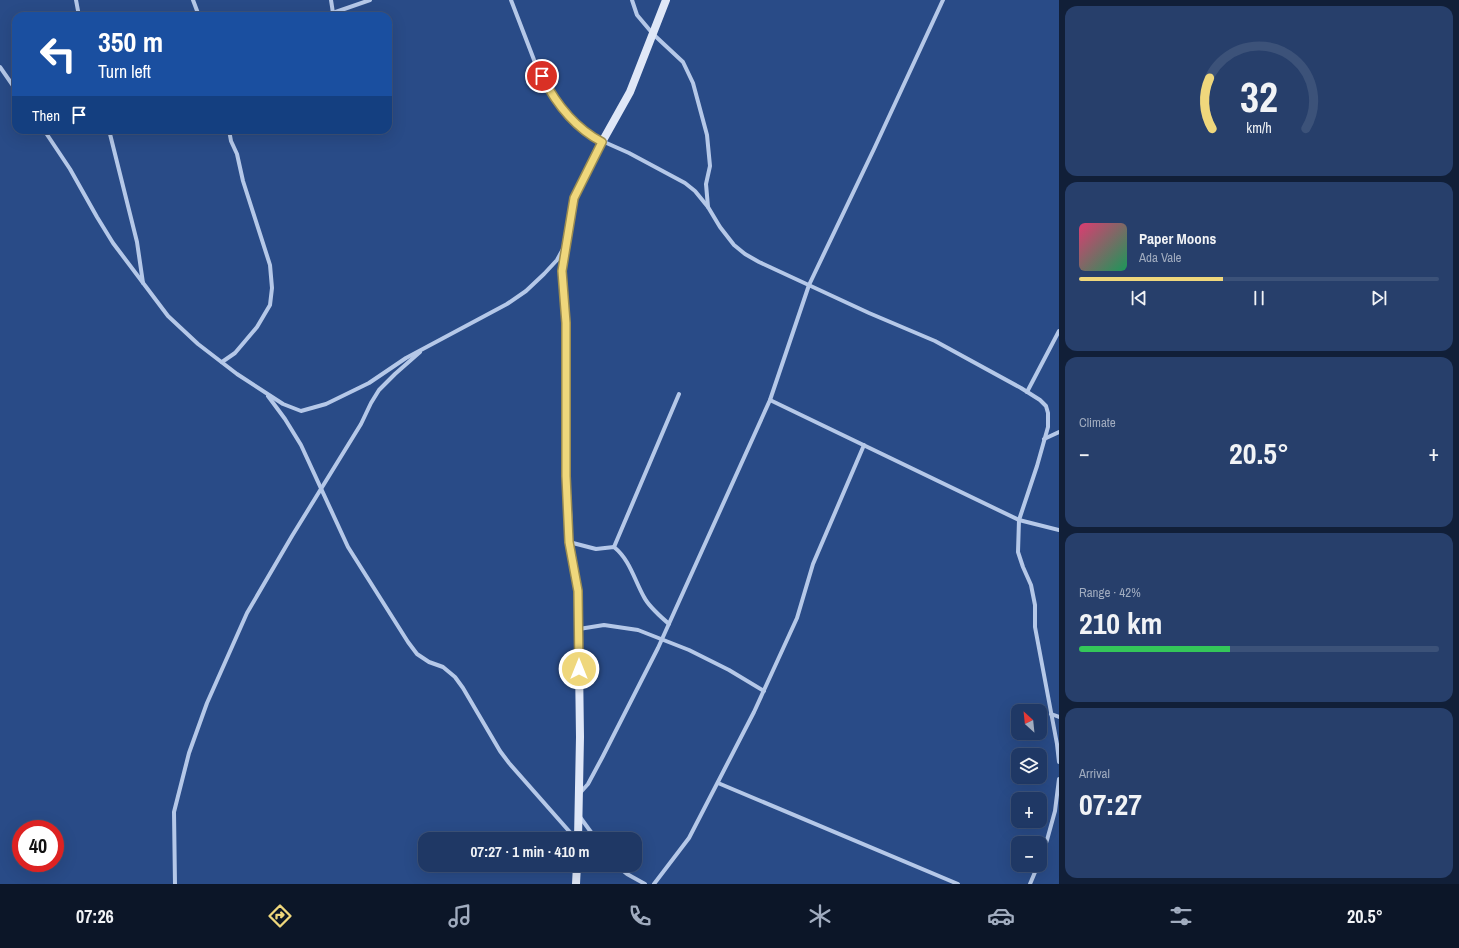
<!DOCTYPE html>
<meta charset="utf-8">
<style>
body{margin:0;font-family:"Archivo Narrow",sans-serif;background:#273f6b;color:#f1f3f6;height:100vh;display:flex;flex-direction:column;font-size:15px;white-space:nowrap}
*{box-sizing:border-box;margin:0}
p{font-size:13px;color:#a1acbf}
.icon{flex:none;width:22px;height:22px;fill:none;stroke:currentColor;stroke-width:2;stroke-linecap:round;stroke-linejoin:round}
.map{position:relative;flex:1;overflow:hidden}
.drawer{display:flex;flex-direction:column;gap:6px;padding:6px;background:#111f38;width:400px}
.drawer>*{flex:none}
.top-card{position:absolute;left:12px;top:12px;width:380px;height:122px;border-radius:12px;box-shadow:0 4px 16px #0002,0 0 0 1px #3c5279;background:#1a4fa0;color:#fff;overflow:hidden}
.needle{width:26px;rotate:333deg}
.tools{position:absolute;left:1011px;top:704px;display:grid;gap:8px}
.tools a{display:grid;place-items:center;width:36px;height:36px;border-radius:8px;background:#1f3865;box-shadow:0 4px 16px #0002,0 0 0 1px #3c5279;font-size:20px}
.speed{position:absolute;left:12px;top:820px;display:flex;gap:8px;font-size:20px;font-weight:700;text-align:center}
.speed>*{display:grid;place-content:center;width:52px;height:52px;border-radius:50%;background:#1f3865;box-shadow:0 4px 16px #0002,0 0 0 1px #3c5279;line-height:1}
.speed .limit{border:6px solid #d22;background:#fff;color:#111}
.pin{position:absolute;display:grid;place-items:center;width:34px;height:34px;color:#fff;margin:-17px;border:2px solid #fff;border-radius:50%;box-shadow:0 1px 4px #0007}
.me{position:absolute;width:44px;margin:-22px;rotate:0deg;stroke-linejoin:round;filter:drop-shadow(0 0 3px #0008)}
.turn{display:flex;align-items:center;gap:14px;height:84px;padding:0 20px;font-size:18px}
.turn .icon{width:52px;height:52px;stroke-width:2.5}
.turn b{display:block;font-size:28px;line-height:34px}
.then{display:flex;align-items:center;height:38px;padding:0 20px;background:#0003;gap:8px;font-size:15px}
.big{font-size:30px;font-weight:700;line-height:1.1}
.drawer .widget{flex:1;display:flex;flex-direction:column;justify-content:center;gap:6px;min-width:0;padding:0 14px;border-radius:12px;background:#273f6b}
.drawer .dial{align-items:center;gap:0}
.dial svg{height:104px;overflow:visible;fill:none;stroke:#3c5279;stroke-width:7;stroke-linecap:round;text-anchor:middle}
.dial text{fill:#f1f3f6;stroke:none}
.song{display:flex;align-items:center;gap:12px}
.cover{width:48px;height:48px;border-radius:6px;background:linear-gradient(135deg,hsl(340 70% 55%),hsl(150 70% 35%))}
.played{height:4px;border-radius:2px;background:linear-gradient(90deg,#efd77c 40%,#3c5279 40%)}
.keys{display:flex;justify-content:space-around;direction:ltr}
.heat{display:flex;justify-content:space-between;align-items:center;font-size:22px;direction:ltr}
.charge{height:6px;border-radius:3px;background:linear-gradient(90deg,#34c759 42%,#3c5279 0)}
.trip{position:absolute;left:418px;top:832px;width:224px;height:40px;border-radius:12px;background:#1f3865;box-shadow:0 4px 16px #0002,0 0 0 1px #3c5279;font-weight:700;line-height:40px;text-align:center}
.tab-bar{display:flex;height:64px;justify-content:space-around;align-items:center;background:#0c1628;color:#a1acbf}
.tab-bar .icon{width:28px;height:28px}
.tab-bar .on{color:#efd77c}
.tab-bar b{font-size:18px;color:#f1f3f6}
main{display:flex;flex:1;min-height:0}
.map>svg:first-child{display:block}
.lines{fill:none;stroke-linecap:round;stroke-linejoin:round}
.street{stroke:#b5c8e8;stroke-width:4}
.secondary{stroke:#dfe7f7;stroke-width:8}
.route-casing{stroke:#9b8c51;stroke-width:10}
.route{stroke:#efd77c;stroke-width:7}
</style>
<main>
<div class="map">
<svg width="1059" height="884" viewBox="0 0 1059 884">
<rect width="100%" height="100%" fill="#294b87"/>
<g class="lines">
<!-- street -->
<g class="street">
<polyline points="76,0 79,16"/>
<polyline points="193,0 199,16"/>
<polyline points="331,0 333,13"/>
<polyline points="511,0 536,65 547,86 569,117 593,137 629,153 685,183 695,191 708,207"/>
<polyline points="632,0 637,15 653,34 683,62 693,83 707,135 710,166 706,184 708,207 720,227 734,245 745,254 759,262 869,313 935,341 1021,388 1040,400 1046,406 1048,413 1048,427 1037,466 1019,520 1018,552 1023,567 1031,585 1035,605 1035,627 1057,744 1059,762"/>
<polyline points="324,16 370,0"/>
<polyline points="0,67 16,90"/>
<polyline points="44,130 70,169 97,217 113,243 168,316 198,344 237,374 283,404 301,411 326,404 369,383 406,358 507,304 526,291 544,274 557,260 563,249"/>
<polyline points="109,130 137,242 143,283"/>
<polyline points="222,362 235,353 257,327 270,305 272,288 270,265 243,181 237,154 231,141 229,130"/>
<polyline points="1027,392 1059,331"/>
<polyline points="268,396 285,419 301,445 348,547 408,642 417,654 429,662 443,667 455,677 463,688 500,751 509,763 576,839"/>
<polyline points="770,400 1019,520 1059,530"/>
<polyline points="1044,439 1059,432"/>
<path d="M569 542 596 549 614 547C630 560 634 579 644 597 649 607 660 616 669 624"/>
<polyline points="614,547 679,394"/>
<polyline points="579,629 604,625 638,630 689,650 729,670 764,691"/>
<polyline points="1051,714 1059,717"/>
<polyline points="718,783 958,884"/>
<polyline points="580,793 588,784 603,756 658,648 770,400 809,285 874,149 943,0"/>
<polyline points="580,817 596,839"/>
<polyline points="1040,859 1047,840 1055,811 1059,779"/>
<polyline points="616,865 627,874 645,884"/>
<polyline points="175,884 174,812 189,753 207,703 247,613 292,536 361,424 371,403 379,390 395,374 420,352"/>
<polyline points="654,884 689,838 754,712 797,618 813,564 864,445"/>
<polyline points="1030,884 1038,865"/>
</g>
<!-- secondary -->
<g class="secondary">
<polyline points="578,839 580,737 578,591 569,542 569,528 566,476 566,323 562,271 574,198 597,151 630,92 666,0"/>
<polyline points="576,884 577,865"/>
</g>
</g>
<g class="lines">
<!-- route casing -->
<g class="route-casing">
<path id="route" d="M542 76C555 102 575 128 602 142L574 198 562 271 566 323V476L569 542 578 591 579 669"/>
</g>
<!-- route -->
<use href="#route" class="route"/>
</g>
</svg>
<div class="tools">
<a><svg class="needle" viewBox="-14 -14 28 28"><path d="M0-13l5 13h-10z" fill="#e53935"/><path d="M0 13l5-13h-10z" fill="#a1acbf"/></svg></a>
<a><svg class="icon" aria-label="layers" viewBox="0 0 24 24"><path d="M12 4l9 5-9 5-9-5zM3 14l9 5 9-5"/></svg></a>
<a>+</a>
<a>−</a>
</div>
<div class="speed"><div class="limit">40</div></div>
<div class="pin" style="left:542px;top:76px;background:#d93025"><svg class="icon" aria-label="arrive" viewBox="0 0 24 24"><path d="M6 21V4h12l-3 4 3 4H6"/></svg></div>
<svg class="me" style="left:579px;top:669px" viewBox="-20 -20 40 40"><circle r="17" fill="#efd77c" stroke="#fff" stroke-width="3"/><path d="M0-11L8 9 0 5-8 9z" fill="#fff"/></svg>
<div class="trip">07:27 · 1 min · 410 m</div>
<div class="top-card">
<div class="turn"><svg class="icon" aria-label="left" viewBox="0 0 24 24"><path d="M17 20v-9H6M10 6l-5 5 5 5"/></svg><div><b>350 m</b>Turn left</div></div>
<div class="then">Then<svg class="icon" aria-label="arrive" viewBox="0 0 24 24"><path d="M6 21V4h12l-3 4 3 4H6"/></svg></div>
</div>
</div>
<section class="drawer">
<div class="widget dial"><svg viewBox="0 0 100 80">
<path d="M14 69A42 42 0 1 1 86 69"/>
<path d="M14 69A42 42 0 0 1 12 30" stroke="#efd77c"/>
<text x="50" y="56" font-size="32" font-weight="700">32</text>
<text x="50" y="72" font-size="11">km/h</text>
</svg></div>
<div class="widget">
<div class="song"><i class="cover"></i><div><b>Paper Moons</b><p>Ada Vale</p></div></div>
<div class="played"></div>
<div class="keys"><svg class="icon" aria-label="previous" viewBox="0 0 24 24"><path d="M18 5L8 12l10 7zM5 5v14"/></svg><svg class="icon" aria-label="pause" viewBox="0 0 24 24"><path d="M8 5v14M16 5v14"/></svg><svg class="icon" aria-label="next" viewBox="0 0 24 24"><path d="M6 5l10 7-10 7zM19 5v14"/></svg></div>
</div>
<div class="widget"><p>Climate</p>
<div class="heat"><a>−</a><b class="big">20.5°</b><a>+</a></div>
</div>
<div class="widget"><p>Range · 42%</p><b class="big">210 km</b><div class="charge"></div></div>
<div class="widget"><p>Arrival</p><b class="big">07:27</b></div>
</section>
</main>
<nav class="tab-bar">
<b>07:26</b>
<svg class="icon on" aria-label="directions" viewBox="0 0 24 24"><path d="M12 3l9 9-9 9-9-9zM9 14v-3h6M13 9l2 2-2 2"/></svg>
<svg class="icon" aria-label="music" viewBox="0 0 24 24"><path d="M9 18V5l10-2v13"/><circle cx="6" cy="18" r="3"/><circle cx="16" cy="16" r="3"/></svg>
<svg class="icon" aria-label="phone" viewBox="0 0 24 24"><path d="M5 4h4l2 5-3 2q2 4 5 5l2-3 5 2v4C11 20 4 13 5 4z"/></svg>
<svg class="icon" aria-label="climate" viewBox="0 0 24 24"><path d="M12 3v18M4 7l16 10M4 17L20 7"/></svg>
<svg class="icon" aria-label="car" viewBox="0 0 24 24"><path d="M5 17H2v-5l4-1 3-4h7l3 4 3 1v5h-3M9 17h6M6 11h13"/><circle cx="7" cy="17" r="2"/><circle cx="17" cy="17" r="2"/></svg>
<svg class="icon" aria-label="filters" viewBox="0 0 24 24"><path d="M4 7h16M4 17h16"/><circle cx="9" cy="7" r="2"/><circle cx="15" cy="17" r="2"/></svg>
<b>20.5°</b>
</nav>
